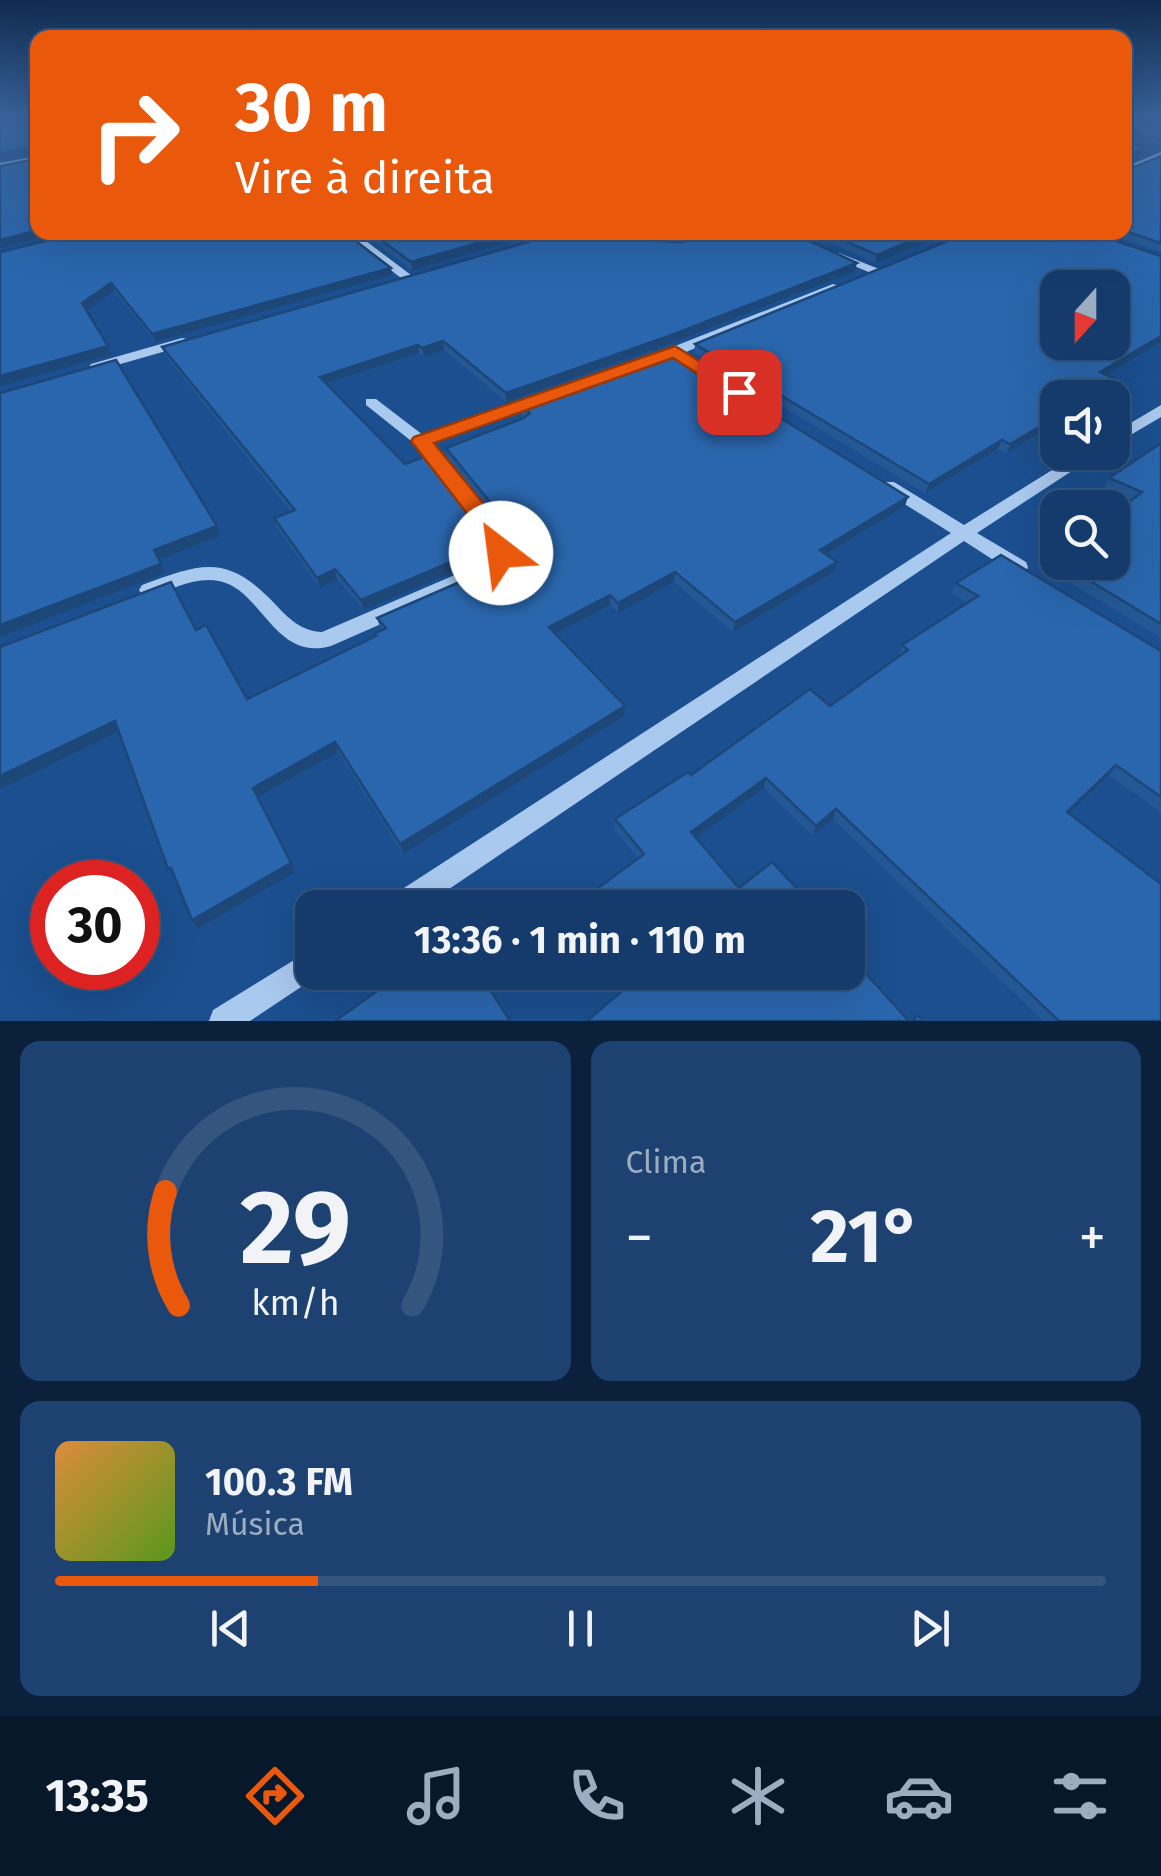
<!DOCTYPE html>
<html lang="pt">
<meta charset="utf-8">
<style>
body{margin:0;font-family:"Fira Sans",sans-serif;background:#1d4271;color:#f1f3f6;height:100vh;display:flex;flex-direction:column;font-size:38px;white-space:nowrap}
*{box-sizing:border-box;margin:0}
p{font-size:32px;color:#9dadc1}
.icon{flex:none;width:55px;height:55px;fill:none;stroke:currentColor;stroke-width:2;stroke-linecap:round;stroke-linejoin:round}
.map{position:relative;height:1021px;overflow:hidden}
.panel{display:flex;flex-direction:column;gap:20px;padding:20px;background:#0b203b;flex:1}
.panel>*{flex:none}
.banner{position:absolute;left:30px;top:30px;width:1102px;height:210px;border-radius:20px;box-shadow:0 10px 40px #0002,0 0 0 2px #33557e;background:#ea580c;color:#fff;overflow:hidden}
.needle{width:65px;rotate:201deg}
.fabs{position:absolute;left:1040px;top:270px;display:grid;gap:20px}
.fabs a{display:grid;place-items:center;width:90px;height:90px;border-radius:20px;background:#143b6b;box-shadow:0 10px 40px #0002,0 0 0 2px #33557e;font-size:50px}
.speed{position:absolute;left:30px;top:860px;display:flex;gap:20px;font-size:50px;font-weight:700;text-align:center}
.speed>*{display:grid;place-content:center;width:130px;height:130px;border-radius:50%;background:#143b6b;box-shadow:0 10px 40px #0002,0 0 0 2px #33557e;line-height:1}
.speed .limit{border:15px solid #d22;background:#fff;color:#111}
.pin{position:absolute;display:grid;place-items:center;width:85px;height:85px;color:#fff;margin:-42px;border-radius:20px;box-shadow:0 5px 15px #0006}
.me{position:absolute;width:110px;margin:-55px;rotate:330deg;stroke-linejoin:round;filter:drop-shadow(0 0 8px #0008)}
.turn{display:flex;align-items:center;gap:35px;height:210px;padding:0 40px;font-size:45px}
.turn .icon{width:130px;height:130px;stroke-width:2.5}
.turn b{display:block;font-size:70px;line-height:85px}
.big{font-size:75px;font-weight:700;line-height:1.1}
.panel .card{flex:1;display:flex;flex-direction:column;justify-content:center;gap:15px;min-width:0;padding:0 35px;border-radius:20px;background:#1d4271}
.panel .dial{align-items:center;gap:0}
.dial svg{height:260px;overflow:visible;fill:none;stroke:#33557e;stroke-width:7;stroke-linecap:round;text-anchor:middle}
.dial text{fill:#f1f3f6;stroke:none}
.song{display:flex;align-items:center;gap:30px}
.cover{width:120px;height:120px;border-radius:15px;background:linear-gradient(135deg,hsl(30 70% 55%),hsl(90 70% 35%))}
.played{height:10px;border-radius:5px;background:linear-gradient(90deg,#ea580c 25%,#33557e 25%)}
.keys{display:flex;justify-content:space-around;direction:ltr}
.heat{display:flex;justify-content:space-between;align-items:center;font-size:55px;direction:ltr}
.panel .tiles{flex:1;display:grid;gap:20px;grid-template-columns:1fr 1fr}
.card:last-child{grid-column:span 2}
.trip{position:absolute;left:295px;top:890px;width:570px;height:100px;border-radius:20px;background:#143b6b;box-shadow:0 10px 40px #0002,0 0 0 2px #33557e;font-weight:700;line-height:100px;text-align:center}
.tabs{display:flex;height:160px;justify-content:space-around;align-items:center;background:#08182b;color:#9dadc1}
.tabs .icon{width:70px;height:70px}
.tabs .selected{color:#ea580c}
.tabs b{font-size:45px;color:#f1f3f6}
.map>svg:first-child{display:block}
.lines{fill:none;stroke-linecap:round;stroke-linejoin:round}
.minor{fill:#a9c9ee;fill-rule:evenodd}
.wall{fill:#245895}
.shaded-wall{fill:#1d4779}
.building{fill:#2a66ad;stroke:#1d4779;stroke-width:2.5;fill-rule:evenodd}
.route{fill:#ea580c;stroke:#983908;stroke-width:2.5}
</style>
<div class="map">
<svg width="1161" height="1021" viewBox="0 0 1161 1021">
<rect width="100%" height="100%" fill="#1b4f8f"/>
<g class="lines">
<!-- minor -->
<g class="minor">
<polygon points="1161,152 1161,158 1125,173 1125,167"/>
<polygon points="38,156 38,162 0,169 0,163"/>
<polygon points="341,232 354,232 415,278 405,281"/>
<polygon points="839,253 879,269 881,271 871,273 835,258 835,254"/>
<path d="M833 284 843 287 686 352 778 410 781 413 778 416H768L674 356 431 443 507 537 510 553 499 572 331 646C274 662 262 589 219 581 195 576 171 590 149 597L142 595 139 590 142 585C204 562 228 554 276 605 290 620 302 631 322 632L485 562 492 553V542L415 444 366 405V399H376L423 435 670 348Z"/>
<polygon points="182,338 187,339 187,345 96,371 89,367 91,364"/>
<polygon points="1161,405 1161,417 1112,446 1112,434"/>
<polygon points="1081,452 1101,452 977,533 1026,562 1028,567 1026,572 1012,572 964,541 421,908 384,908 387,899 951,533 882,490 880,486 882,482 894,482 964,525"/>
<polygon points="312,949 312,972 322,973 250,1021 209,1021 213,1010"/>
</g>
</g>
<!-- wall -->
<g class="wall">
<polygon points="1125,116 1161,116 1161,146 1125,138"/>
<polygon points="1125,142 1146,148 1144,155 1126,162 1127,170 1161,156 1161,252 1104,232 1125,232"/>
<polygon points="361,232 543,232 412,270"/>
<polygon points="629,232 694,232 659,237"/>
<polygon points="805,232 950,232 875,263"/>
<polygon points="628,240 855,271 669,344 506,402 444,350 424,357 419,353 327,384 405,464 488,543 483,559 364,610 337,579 320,588 277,528 274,518 291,512 165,355 162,347"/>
<polygon points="0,252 391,268 392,275 155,342 114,291 86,311 108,346 111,355"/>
<polygon points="1161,256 1161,342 1106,375 1109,387 1091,398 1058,398 1058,422 1007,453 998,449 925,493 694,353 695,344"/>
<polygon points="521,406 905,506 827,554 835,571 733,632 674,582 618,613 610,605 556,634 625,706 624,716 403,854 338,752 258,797 295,872 198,929 175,878 174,878 118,732 196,630 247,699 374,637 374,634 381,630 377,618 501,564 513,545 512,538 447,457 446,448 525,417 522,414"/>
<polygon points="1161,443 1161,638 1050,570 1058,558 1058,562 1112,562 1133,500 1104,488 1109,478"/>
<polygon points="956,583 1161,651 1161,812 1109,775 1069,813 1161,1021 1043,1021 833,819 813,836 764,788 696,837 739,888 815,908 588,908 587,905 587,896 638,858 614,829 615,819 691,775 830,706 900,656 899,655 902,645 968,603 952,593"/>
</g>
<!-- shaded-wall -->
<g class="shaded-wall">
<polygon points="35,146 37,152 0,160 0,153"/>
<polygon points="1146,148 1144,155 1125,163 1126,157"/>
<polygon points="38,230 38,232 62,232 0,248 0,240"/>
<polygon points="516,232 543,232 412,270 411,262"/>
<polygon points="659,232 694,232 659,237"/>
<polygon points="933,232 950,232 875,263 877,255"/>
<polygon points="857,263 855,271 669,344 506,402 506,393"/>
<polygon points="391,268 392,275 155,342 152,334"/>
<polygon points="111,283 114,291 85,312 82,303"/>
<polygon points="1161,336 1161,342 1096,381 1100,372"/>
<polygon points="443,341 444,350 424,357 422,348"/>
<polygon points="418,345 419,353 322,385 320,377"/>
<polygon points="108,346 111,355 0,386 0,376"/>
<polygon points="1113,378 1109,387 1091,398 1079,398"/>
<polygon points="1058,416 1058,422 1007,453 1010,444"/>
<polygon points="1002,440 998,449 925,493 929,484"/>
<polygon points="908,497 905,506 818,559 820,550"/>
<polygon points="217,526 220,536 158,560 154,550"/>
<polygon points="487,534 488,543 483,559 364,610 361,600"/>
<polygon points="837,562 835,571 733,632 735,622"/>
<polygon points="161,564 165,573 0,637 0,625"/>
<polygon points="335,569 337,579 320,588 317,578"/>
<polygon points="675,572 674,582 618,613 618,603"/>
<polygon points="610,595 610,605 550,637 549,627"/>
<polygon points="625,706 624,716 403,854 400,844"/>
<polygon points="115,721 120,731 0,789 0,776"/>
<polygon points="335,742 338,752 258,797 253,788"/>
<polygon points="1116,765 1109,775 1061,821 1067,812"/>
<polygon points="766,778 764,788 690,842 691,832"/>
<polygon points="836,809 833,819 813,836 816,826"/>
<polygon points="291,863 295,872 198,929 192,920"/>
</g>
<!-- building -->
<g class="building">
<polygon points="1125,116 1161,116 1161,139 1125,131 1125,133"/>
<polygon points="38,121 38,148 35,146 0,153 0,127"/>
<polygon points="1125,142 1146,148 1126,157 1127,170 1161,156 1161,243 1125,231"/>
<polygon points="38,155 38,230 0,240 0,166 36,159"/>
<polygon points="82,232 344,232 391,268 152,334 111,283 82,303 108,346 0,376 0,252"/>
<polygon points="370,232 516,232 411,262"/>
<polygon points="563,232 612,232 628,240 682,242 721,232 790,232 857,263 669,336 506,393 443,341 422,348 418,345 320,377 405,464 426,456 487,534 482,549 361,600 335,569 317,578 274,518 295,510 162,347"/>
<polygon points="824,232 933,232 877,255"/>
<path d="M970 232H1089L1161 256V336L1100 372 1113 378 1079 398H1058V416L1010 444 1002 440 929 484 695 344ZM1058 288H1112V342H1058Z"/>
<polygon points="674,352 908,497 820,550 837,562 735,622 675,572 618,603 610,595 549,627 625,706 400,844 335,742 253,788 291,863 192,920 171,868 168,869 115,721 0,776 0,647 171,582 196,630 206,625 247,699 376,636 374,634 386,628 377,618 501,564 513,545 512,529 446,448 524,418 530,413 521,406"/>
<polygon points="116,360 217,526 154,550 161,564 0,625 0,393"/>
<polygon points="1161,443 1161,624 1059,562 1112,562 1112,515 1142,492 1109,478"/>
<polygon points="1001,555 1161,651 1161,797 1116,765 1067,812 1161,884 1161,1021 1059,1021 836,809 816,826 766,778 691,832 739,888 772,862 815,908 595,908 587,896 644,854 615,819 688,772 691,775 810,689 830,706 908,650 902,645 978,596 956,583"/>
<polygon points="848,954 909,1021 587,1021 644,972 848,972"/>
<polygon points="404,972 479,972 510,1021 335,1021"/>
<polygon points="918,1015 923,1021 912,1021"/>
</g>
<!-- sky -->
<linearGradient id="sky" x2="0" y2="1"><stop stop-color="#0f2b4f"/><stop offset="0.45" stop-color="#39639b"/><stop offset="1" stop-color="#39639b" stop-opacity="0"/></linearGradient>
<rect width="1161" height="259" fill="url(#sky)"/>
<!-- route -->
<polygon class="route" points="675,346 749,392 739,397 732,396 673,358 434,443 509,535 513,553 510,559 493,559 489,542 411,441 414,437"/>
</svg>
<div class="fabs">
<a><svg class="needle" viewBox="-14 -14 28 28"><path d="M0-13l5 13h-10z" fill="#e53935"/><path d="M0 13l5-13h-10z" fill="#9dadc1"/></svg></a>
<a><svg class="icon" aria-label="sound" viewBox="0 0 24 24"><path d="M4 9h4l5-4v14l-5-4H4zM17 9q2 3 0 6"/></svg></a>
<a><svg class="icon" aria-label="search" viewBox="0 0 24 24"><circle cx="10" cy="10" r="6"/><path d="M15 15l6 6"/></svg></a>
</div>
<div class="speed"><div class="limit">30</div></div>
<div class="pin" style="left:739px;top:392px;background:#d93025"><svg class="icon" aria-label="arrive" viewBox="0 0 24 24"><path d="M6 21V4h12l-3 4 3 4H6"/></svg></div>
<svg class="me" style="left:501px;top:553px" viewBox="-20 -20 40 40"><circle r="19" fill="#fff"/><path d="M0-13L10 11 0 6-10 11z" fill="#ea580c"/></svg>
<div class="trip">13:36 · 1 min · 110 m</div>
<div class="banner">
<div class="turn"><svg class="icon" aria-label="right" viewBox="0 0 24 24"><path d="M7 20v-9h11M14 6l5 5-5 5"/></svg><div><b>30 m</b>Vire à direita</div></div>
</div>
</div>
<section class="panel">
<div class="tiles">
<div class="card dial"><svg viewBox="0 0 100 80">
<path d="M14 69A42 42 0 1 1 86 69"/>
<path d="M14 69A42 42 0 0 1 10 34" stroke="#ea580c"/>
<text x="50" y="56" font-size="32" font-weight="700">29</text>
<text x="50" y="72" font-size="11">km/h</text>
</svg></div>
<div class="card"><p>Clima</p>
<div class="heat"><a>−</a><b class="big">21°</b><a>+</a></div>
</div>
<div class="card">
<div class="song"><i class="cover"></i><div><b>100.3 FM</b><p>Música</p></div></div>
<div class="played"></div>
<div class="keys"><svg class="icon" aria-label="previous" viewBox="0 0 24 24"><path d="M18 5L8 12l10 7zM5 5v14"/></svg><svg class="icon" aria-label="pause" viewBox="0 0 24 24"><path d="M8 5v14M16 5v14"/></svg><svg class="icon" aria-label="next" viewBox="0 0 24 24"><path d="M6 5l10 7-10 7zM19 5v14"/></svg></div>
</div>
</div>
</section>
<nav class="tabs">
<b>13:35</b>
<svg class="icon selected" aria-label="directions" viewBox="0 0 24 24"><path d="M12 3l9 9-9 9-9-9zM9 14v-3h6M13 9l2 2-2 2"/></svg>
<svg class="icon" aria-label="music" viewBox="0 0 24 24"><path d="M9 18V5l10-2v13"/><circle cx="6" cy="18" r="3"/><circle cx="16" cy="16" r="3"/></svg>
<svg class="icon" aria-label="phone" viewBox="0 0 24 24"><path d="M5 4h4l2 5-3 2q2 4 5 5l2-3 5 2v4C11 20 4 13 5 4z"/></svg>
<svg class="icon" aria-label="climate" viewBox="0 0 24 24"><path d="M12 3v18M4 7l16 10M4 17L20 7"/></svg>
<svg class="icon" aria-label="car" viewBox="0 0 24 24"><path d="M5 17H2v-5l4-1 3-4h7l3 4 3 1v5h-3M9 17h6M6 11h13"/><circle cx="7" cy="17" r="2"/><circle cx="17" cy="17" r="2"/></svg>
<svg class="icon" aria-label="filters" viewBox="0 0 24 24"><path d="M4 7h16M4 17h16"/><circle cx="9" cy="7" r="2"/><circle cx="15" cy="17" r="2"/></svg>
</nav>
